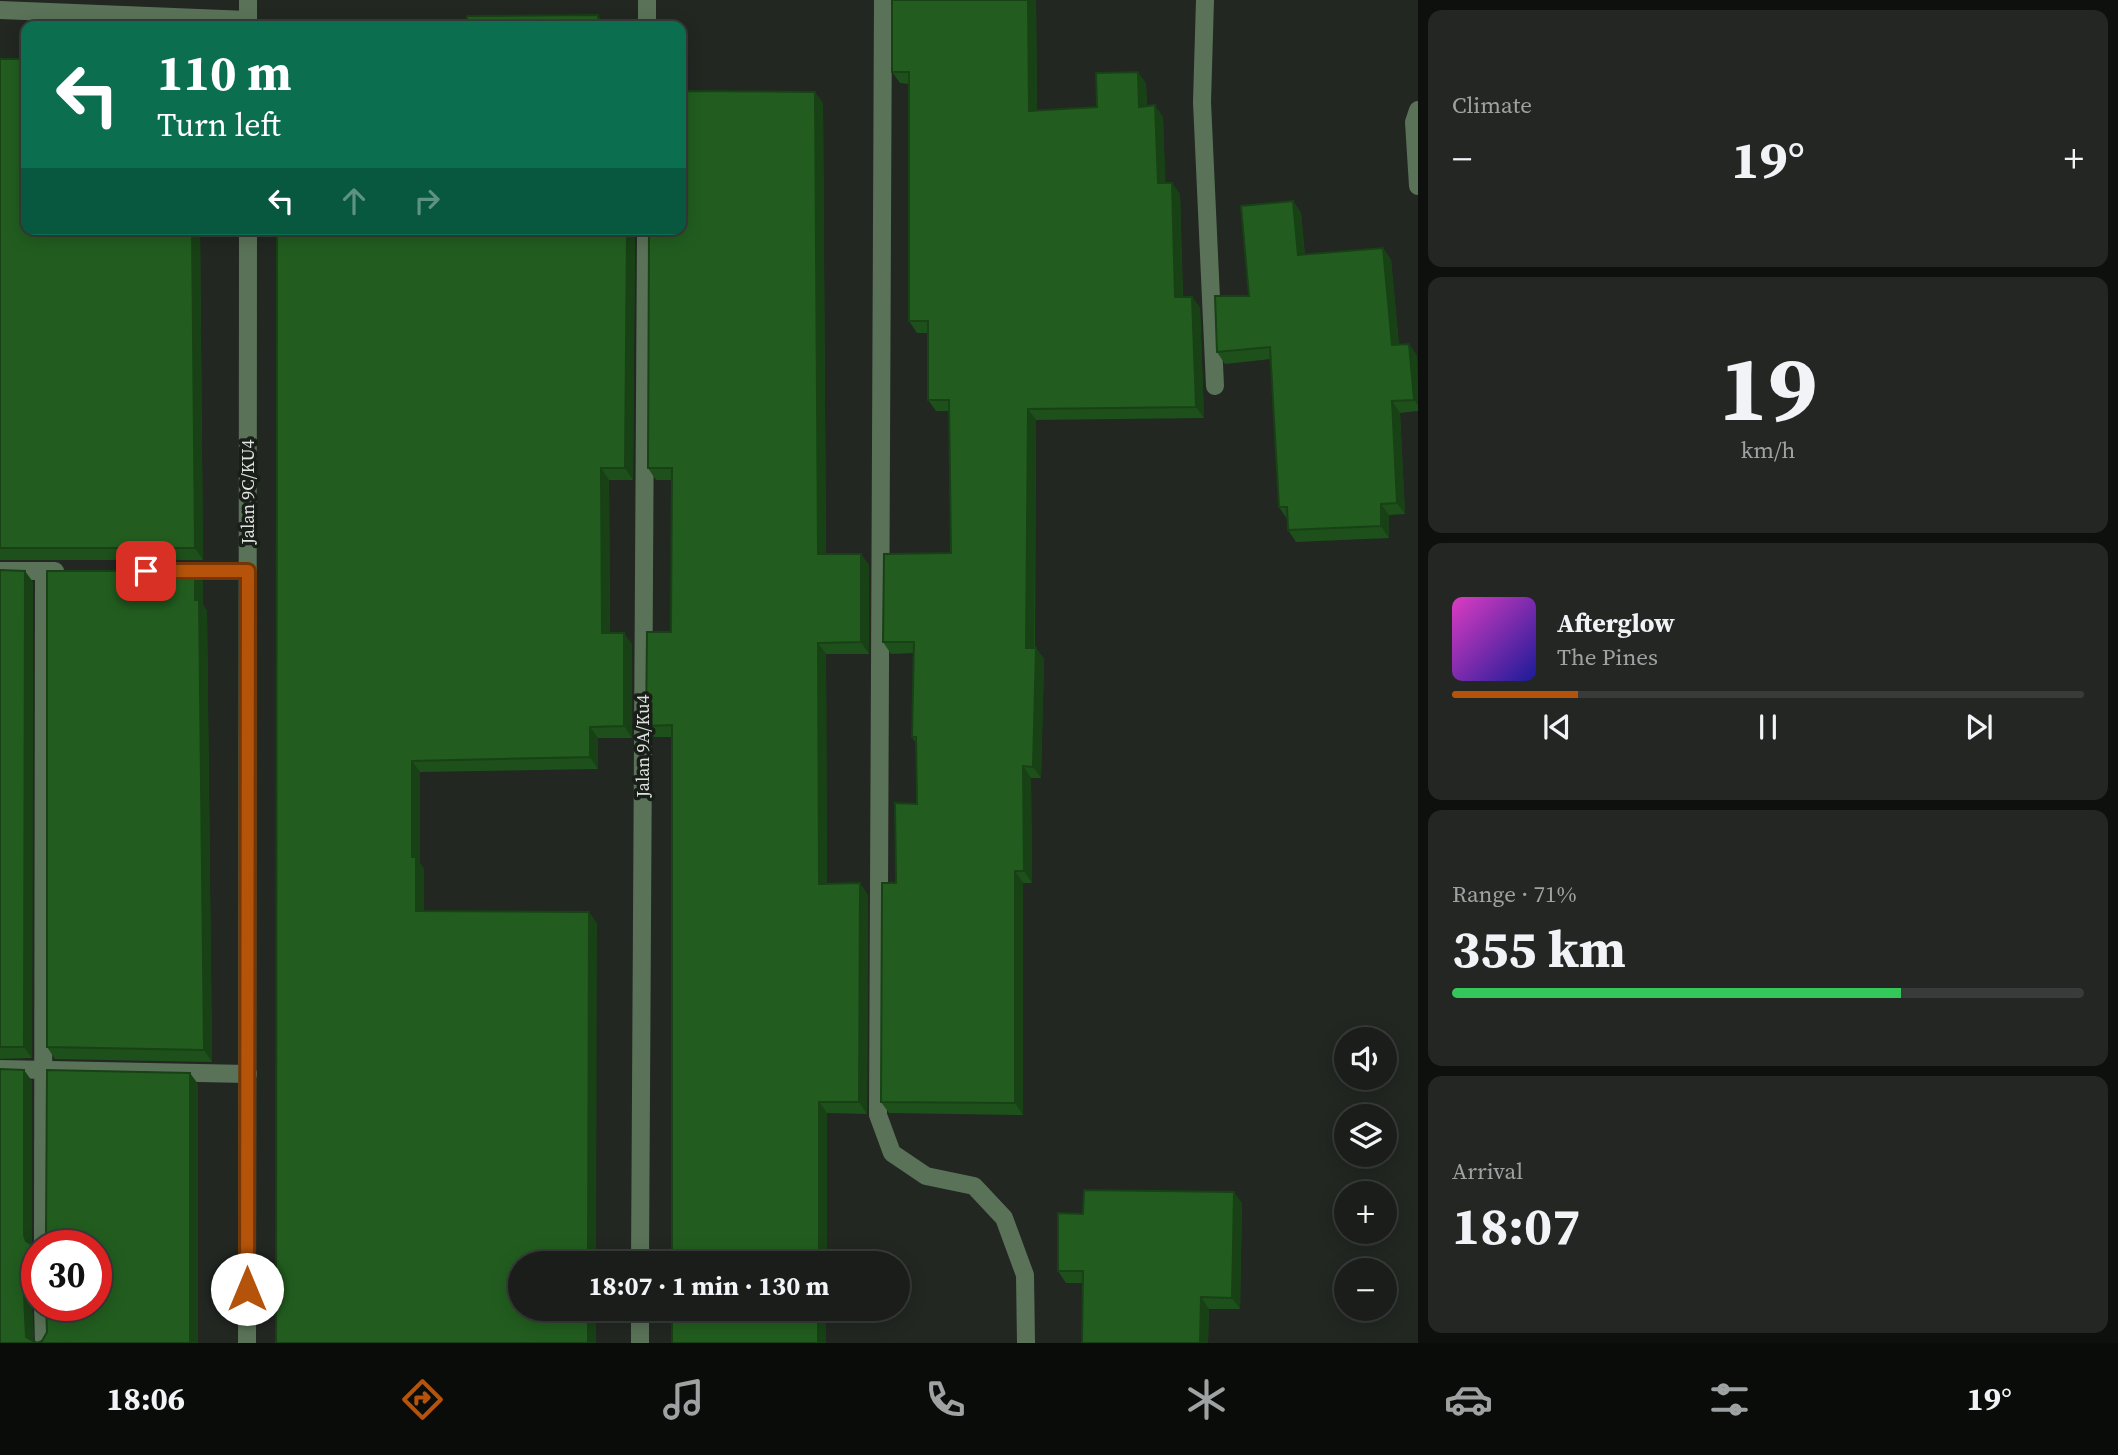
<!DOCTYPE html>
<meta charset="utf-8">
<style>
body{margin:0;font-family:"Source Serif 4",serif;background:#232623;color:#f1f3f6;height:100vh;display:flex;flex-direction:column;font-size:26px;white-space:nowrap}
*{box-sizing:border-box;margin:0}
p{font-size:23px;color:#9fa2a2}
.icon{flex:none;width:38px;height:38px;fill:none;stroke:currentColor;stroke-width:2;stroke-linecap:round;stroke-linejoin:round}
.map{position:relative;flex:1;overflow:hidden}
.sheet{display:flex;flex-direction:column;gap:10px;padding:10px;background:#0e100e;width:700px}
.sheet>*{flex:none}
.banner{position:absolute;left:21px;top:21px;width:665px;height:214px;border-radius:14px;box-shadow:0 4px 18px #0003,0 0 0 2px #383b39;background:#0b6e4f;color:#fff;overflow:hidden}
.controls{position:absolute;left:1334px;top:1027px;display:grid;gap:14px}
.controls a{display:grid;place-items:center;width:63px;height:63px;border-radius:50%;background:#1a1d1a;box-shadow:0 4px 18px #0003,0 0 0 2px #383b39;font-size:35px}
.speed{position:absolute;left:21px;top:1230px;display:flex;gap:14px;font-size:35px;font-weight:700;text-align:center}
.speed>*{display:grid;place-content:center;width:91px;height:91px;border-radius:50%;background:#1a1d1a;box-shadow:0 4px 18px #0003,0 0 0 2px #383b39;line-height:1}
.speed .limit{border:10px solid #d22;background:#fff;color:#111}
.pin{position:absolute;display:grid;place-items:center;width:60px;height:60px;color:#fff;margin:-30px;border-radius:14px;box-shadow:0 4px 10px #0006}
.me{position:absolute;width:77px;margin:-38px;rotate:0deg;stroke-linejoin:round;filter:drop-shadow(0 0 5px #0008)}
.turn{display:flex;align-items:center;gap:24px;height:147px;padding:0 21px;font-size:32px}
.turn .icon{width:91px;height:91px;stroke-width:2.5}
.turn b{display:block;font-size:49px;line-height:60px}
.lanes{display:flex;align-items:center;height:66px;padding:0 21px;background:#0003;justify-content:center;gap:35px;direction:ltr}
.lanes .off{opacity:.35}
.big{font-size:52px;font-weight:700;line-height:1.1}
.sheet .card{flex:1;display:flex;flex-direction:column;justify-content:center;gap:10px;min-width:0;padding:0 24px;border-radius:14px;background:#232623}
.sheet .dial{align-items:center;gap:0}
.dial b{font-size:91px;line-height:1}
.song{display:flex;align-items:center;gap:21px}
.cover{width:84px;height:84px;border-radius:10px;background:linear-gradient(135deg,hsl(310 70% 55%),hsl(240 70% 35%))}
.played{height:7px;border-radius:4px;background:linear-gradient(90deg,#b45309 20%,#383b39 20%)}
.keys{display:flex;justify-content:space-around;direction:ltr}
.heat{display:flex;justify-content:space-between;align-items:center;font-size:38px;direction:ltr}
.charge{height:10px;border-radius:5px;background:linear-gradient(90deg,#34c759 71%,#383b39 0)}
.trip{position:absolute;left:508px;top:1251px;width:402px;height:70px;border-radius:35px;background:#1a1d1a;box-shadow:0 4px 18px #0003,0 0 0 2px #383b39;font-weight:700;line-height:70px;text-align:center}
.tabs{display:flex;height:112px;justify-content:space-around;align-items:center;background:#0a0c0a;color:#9fa2a2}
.tabs .icon{width:49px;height:49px}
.tabs .selected{color:#b45309}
.tabs b{font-size:32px;color:#f1f3f6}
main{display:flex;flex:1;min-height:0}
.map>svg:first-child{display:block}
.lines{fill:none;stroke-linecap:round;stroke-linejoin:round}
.minor{stroke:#5a7358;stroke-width:18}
.wall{fill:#1d501b;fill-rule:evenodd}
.shaded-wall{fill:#184116}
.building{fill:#225d1f;stroke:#184116;stroke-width:2;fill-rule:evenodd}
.route-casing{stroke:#753606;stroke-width:18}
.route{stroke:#b45309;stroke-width:12}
.labels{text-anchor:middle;stroke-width:7;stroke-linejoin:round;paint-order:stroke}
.street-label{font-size:18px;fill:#e0e4e0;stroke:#191e18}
</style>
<main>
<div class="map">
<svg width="1418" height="1343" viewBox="0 0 1418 1343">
<rect width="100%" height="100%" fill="#222722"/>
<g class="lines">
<!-- minor -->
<g class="minor">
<polyline points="883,0 878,1115 892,1153 926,1176 974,1186 1004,1218 1025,1275 1026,1343"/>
<polyline points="1205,0 1202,102 1215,386"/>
<polyline points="0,10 248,20"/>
<polyline points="248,26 248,0"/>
<polyline points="647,26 647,0"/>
<polyline points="1418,110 1414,122 1418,186"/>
<polyline points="0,571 55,571"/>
<polyline points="171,571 248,571"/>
<polyline points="0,1069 248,1074"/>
<polyline points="43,1246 44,571"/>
<polyline points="640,1264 646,229"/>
<polyline points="43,1306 44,1343"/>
<polyline points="247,1343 248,229"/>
<polyline points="640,1343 640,1309"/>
</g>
</g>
<!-- wall -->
<g class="wall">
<polygon points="1036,0 1037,110 1097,107 1146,83 1147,106 1163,117 1165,183 1180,194 1183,297 1192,297 1200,308 1204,418 1036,420 1035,648 1036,648 1044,659 1041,778 1031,778 1032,883 1023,883 1023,1115 889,1113 881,1102 896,883 917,804 916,743 912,737 914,653 891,654 883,642 951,553 949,411 936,411 928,400 928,333 917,333 909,321 909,84 900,83 892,72"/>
<polygon points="0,59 26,229 200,229 203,560 0,560"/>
<polygon points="823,103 826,554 861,554 869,565 869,654 826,654 827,884 868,895 867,1114 827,1113 827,1264 672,1264 672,737 654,737 646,726 671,632 672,480 656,480 648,468"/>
<polygon points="1293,201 1301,213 1305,255 1383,248 1391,260 1399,345 1409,344 1417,356 1418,411 1400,413 1405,514 1389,515 1389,538 1296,542 1288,530 1287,519 1279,507 1271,359 1225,364 1217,352 1249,296"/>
<polygon points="277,229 635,229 633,480 609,480 610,633 632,644 632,738 598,738 598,769 420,772 420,863 424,869 424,911 597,923 520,1309 596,1309 596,1343 276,1343"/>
<polygon points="0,570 33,582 32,1058 0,1059"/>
<polygon points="195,571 203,582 203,605 207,611 212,1062 55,1059 47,1047"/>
<path d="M32 1081V1244L34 1246 41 1244 198 1084V1343H0ZM37 1246 96 1306 42 1341 37 1343 34 1341 32 1306 37 1298Z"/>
<polygon points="1242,1203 1240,1309 1209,1309 1208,1343 1082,1343 1083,1283 1066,1283 1058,1271"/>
</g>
<!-- shaded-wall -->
<g class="shaded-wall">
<polygon points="1028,0 1036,0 1037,122 1029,111"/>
<polygon points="598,15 606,26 598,26"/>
<polygon points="1138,72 1146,83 1147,118 1139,107"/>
<polygon points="815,92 823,103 826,566 818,554"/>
<polygon points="1155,105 1163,117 1166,194 1158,183"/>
<polygon points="1172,183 1180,194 1183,308 1175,297"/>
<polygon points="1293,201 1301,213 1306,267 1298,255"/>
<polygon points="192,229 200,229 203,560 195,548"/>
<polygon points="627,229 635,229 633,480 625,468"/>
<polygon points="1383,248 1391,260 1400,357 1392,345"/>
<polygon points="1192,297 1200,308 1204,418 1196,407"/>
<polygon points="1409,344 1417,356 1418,405 1414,400"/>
<polygon points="1392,401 1400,413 1405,514 1397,503"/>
<polygon points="1028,409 1036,420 1034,659 1026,648"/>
<polygon points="601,468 609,480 610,645 602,633"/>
<polygon points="1381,504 1389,515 1389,538 1381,526"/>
<polygon points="861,554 869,565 869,654 861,642"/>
<polygon points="25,571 33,582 32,1058 24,1047"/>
<polygon points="195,571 203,582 203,605 207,611 212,1062 204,1050"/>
<polygon points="624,633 632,644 632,738 624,726"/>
<polygon points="818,643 826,654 827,896 819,884"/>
<polygon points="1036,648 1044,659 1041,778 1033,767"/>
<polygon points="590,727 598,738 598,769 590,757"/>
<polygon points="412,761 420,772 420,863 424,869 424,922 416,911 412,857"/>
<polygon points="1023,766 1031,778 1032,883 1024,871"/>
<polygon points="1015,871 1023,883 1023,1115 1015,1103"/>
<polygon points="860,883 868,895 867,1114 859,1102"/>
<polygon points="589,912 597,923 596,1264 588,1264"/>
<polygon points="24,1070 32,1081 32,1246 26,1241 24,1235"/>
<polygon points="190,1073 198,1084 198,1343 190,1343"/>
<polygon points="819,1102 827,1113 827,1264 819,1264"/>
<polygon points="1234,1192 1242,1203 1240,1309 1232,1298"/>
<polygon points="30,1285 37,1295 37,1298 32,1306 34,1343 26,1337 24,1295"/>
<polygon points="1201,1297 1209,1309 1208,1343 1200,1343"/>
<rect x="588" y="1309" width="8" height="34"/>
<rect x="818" y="1309" width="8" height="34"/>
</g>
<!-- building -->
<g class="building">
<polygon points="892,0 1028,0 1029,111 1097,107 1096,73 1138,72 1139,107 1155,105 1158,183 1172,183 1175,297 1192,297 1196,407 1028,409 1026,648 1036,648 1033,767 1023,766 1024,871 1015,871 1015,1103 881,1102 882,883 896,883 895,803 917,804 916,737 912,737 914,642 883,642 884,554 951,553 949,400 928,400 928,321 909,321 909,72 892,72"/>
<polygon points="598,15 598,26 467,26 467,16"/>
<polygon points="0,59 26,59 26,229 192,229 195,548 0,548"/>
<polygon points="681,91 815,92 818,554 861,554 861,642 818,643 819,884 860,883 859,1102 819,1102 819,1264 672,1264 672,725 646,726 647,632 671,632 672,468 648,468 649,229 681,229"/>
<polygon points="1293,201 1298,255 1383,248 1392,345 1409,344 1414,400 1392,401 1397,503 1381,504 1381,526 1288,530 1287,507 1279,507 1270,347 1217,352 1215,296 1249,296 1241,206"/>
<polygon points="277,229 627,229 625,468 601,468 602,633 624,633 624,726 590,727 590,757 412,761 412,857 416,857 416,911 589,912 588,1264 520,1264 520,1309 588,1309 588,1343 276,1343"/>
<polygon points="0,570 25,571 24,1047 0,1047"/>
<polygon points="47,571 195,571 195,600 199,600 204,1050 47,1047"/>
<path d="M0 1069 24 1070V1235L26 1241 34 1246 41 1244 46 1235 47 1070 190 1073V1343H0ZM37 1246H96V1306H46L47 1332 42 1341 37 1343 26 1337 24 1295 30 1285 37 1284Z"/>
<polygon points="1084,1190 1234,1192 1232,1298 1201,1297 1200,1343 1082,1343 1083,1271 1058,1271 1058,1213 1083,1214"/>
<rect x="672" y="1309" width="146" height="34"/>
</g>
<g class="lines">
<!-- route casing -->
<g class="route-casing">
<polyline id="route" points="146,571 248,571 247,1289"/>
</g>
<!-- route -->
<use href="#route" class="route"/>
</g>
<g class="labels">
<!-- street labels -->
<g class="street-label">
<text transform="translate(248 492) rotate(-90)" y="6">Jalan 9C/KU4</text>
<text transform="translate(643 746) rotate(-90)" y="6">Jalan 9A/Ku4</text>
</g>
</g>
</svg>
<div class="controls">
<a><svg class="icon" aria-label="sound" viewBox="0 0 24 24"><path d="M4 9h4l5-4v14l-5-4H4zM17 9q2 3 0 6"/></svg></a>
<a><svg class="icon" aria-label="layers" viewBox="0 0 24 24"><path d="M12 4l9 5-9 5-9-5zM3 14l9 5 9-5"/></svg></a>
<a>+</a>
<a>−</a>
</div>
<div class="speed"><div class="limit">30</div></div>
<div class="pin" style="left:146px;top:571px;background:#d93025"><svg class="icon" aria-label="arrive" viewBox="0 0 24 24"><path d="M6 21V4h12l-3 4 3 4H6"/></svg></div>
<svg class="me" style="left:247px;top:1289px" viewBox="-20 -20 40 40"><circle r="19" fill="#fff"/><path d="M0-13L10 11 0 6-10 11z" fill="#b45309"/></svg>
<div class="trip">18:07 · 1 min · 130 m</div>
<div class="banner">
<div class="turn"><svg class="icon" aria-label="left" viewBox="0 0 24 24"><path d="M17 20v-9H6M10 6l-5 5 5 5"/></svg><div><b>110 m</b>Turn left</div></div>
<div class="lanes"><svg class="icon" aria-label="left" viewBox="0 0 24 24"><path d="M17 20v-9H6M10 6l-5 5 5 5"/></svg><svg class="icon off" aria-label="ahead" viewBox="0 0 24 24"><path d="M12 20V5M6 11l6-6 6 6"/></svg><svg class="icon off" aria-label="right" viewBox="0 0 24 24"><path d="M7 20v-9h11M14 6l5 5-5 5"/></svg></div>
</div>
</div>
<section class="sheet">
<div class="card"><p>Climate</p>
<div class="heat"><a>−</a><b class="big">19°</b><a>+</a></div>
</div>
<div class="card dial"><b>19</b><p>km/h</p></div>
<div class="card">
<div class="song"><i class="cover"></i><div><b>Afterglow</b><p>The Pines</p></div></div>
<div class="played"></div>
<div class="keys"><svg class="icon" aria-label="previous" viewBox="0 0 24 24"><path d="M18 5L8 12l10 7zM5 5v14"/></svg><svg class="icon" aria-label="pause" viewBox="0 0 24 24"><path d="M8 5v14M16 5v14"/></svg><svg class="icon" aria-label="next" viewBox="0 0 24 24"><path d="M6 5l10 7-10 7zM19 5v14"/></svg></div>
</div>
<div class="card"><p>Range · 71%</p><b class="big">355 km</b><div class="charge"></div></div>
<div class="card"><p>Arrival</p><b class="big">18:07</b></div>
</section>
</main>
<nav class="tabs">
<b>18:06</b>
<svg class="icon selected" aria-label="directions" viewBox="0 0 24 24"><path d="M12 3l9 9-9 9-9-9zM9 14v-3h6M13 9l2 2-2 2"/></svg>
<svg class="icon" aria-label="music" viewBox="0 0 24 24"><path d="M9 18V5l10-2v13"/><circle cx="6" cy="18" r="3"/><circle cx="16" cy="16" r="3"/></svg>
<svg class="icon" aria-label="phone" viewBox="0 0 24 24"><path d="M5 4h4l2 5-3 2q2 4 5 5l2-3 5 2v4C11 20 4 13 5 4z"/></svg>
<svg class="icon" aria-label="climate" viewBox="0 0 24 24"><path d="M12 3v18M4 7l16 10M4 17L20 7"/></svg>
<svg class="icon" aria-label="car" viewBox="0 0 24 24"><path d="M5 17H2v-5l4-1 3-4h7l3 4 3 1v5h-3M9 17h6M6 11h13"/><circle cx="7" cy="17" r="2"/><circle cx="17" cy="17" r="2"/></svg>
<svg class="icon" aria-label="filters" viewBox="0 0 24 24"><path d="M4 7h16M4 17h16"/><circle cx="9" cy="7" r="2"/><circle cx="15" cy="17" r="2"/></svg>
<b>19°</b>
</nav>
